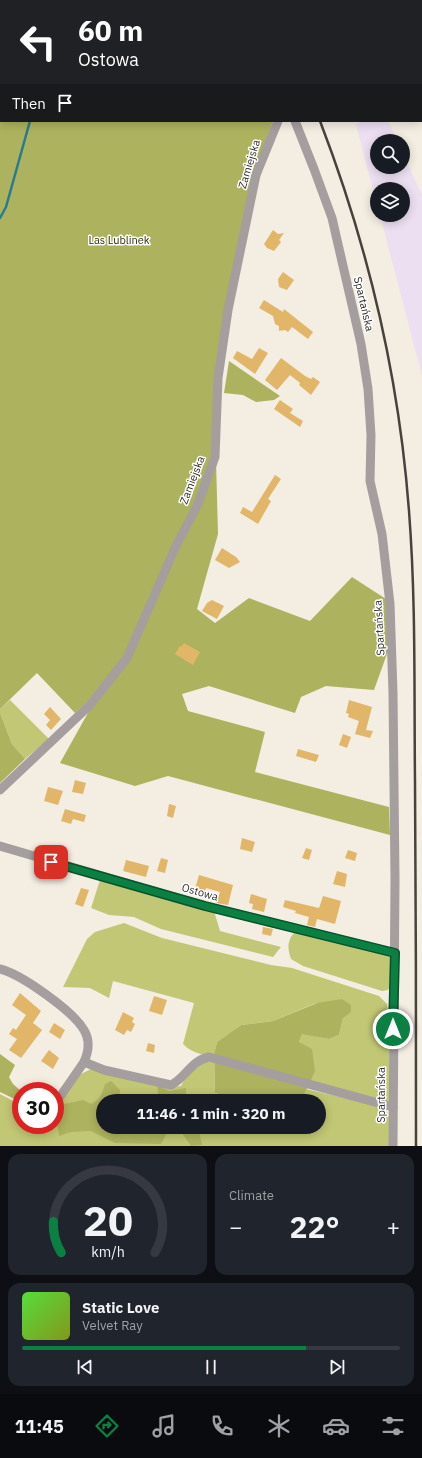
<!DOCTYPE html>
<meta charset="utf-8">
<style>
body{margin:0;font-family:"IBM Plex Sans",sans-serif;background:#20242c;color:#f1f3f6;height:100vh;display:flex;flex-direction:column;font-size:15px;white-space:nowrap}
*{box-sizing:border-box;margin:0}
p{font-size:13px;color:#9ea1a6}
.icon{flex:none;width:22px;height:22px;fill:none;stroke:currentColor;stroke-width:2;stroke-linecap:round;stroke-linejoin:round}
.map{position:relative;height:1146px;overflow:hidden}
.side{display:flex;flex-direction:column;gap:8px;padding:8px;background:#0d0f14;flex:1}
.side>*{flex:none}
.hud{position:absolute;left:0px;top:0px;width:422px;height:122px;box-shadow:0 2px 10px #0003;background:#202124;color:#fff;overflow:hidden}
.fabs{position:absolute;left:370px;top:134px;display:grid;gap:8px}
.fabs a{display:grid;place-items:center;width:40px;height:40px;border-radius:50%;background:#171b24;box-shadow:0 2px 10px #0003;font-size:20px}
.speed{position:absolute;left:12px;top:1082px;display:flex;gap:8px;font-size:20px;font-weight:700;text-align:center}
.speed>*{display:grid;place-content:center;width:52px;height:52px;border-radius:50%;background:#171b24;box-shadow:0 2px 10px #0003;line-height:1}
.speed .limit{border:6px solid #d22;background:#fff;color:#111}
.pin{position:absolute;display:grid;place-items:center;width:34px;height:34px;color:#fff;margin:-17px;border-radius:8px;box-shadow:0 2px 6px #0006}
.me{position:absolute;width:44px;margin:-22px;rotate:0deg;stroke-linejoin:round;filter:drop-shadow(0 0 3px #0008)}
.turn{display:flex;align-items:center;gap:14px;height:84px;padding:0 12px;font-size:18px}
.turn .icon{width:52px;height:52px;stroke-width:2.5}
.turn b{display:block;font-size:28px;line-height:34px}
.then{display:flex;align-items:center;height:38px;padding:0 12px;background:#0003;gap:8px;font-size:15px}
.big{font-size:30px;font-weight:800;line-height:1.1}
.side .card{flex:1;display:flex;flex-direction:column;justify-content:center;gap:6px;min-width:0;padding:0 14px;border-radius:12px;background:#20242c}
.side .dial{align-items:center;gap:0}
.dial svg{height:104px;overflow:visible;fill:none;stroke:#363941;stroke-width:7;stroke-linecap:round;text-anchor:middle}
.dial text{fill:#f1f3f6;stroke:none}
.song{display:flex;align-items:center;gap:12px}
.cover{width:48px;height:48px;border-radius:6px;background:linear-gradient(135deg,hsl(110 70% 55%),hsl(70 70% 35%))}
.played{height:4px;border-radius:2px;background:linear-gradient(90deg,#0b8043 75%,#363941 75%)}
.keys{display:flex;justify-content:space-around;direction:ltr}
.heat{display:flex;justify-content:space-between;align-items:center;font-size:22px;direction:ltr}
.side .tiles{flex:1;display:grid;gap:8px;grid-template-columns:1fr 1fr}
.card:last-child{grid-column:span 2}
.trip{position:absolute;left:96px;top:1094px;width:230px;height:40px;border-radius:20px;background:#171b24;box-shadow:0 2px 10px #0003;font-weight:800;line-height:40px;text-align:center}
.dock{display:flex;height:64px;justify-content:space-around;align-items:center;background:#090b0e;color:#9ea1a6}
.dock .icon{width:28px;height:28px}
.dock .active{color:#0b8043}
.dock b{font-size:18px;color:#f1f3f6}
.map>svg:first-child{display:block}
.industrial{fill:#ecdff2}
.green{fill:#c1c774}
.forest{fill:#adb25e}
.lines{fill:none;stroke-linecap:round;stroke-linejoin:round}
.stream{stroke:#287c8f;stroke-width:2.5}
.building{fill:#e1b669}
.street{stroke:#a59e9e;stroke-width:9}
.rail{stroke:#46433e;stroke-width:2.5}
.route-casing{stroke:#07532c;stroke-width:10}
.route{stroke:#0b8043;stroke-width:7}
.labels{text-anchor:middle;stroke-width:3;stroke-linejoin:round;paint-order:stroke}
.street-label{font-size:11px;fill:#2e2c27;stroke:#fff}
.park-label{font-size:11px;fill:#2a2c06;stroke:#fff}
</style>
<div class="map">
<svg width="422" height="1146" viewBox="0 0 422 1146">
<rect width="100%" height="100%" fill="#f4ede2"/>
<!-- industrial -->
<polygon class="industrial" points="362,121 388,121 397,141 377,141 377,167 403,167 403,154 422,195 422,376 380,215 403,215 403,189 377,189 377,204 356,125"/>
<!-- green -->
<g class="green">
<polygon points="10,700 49,739 25,759 12,744 0,713 0,709"/>
<polygon points="100,880 214,911 220,931 281,947 273,957 161,929 134,917 109,915 91,908"/>
<path d="M124 923 162 938 271 965 292 968 379 996 387 1004 389 1020 390 1102 310 1081 299 1042 302 1033 329 1039 339 1035 343 1018 316 1003 273 1021 241 1025 217 1042 214 1054C203 1057 191 1052 183 1044L194 1003 113 981 109 998 90 988 63 987 87 939 95 932Z"/>
<path d="M296 931 392 956 391 985 388 990 382 991 303 966 291 959C287 948 287 939 296 931Z"/>
<polygon points="205,1062 214,1062 215,1093 243,1101 103,1101 103,1127 253,1127 259,1129 268,1127 319,1127 319,1101 301,1101 306,1089 379,1106 389,1114 390,1146 0,1146 0,1094 21,1105 21,1125 55,1125 55,1109 79,1075 91,1069 172,1087 181,1086 187,1075"/>
</g>
<!-- forest -->
<g class="forest">
<polygon points="0,0 137,1 1,1 1,121 273,121 253,176 215,378 211,457 196,502 125,656 87,702 75,713 37,673 0,709"/>
<polygon points="229,361 280,396 274,400 256,402 243,395 224,393"/>
<polygon points="216,460 218,534 197,609 215,623 249,598 310,621 352,577 386,599 388,651 374,690 326,686 301,697 295,713 209,686 182,694 188,711 265,732 255,772 389,807 390,835 168,776 135,786 60,763 89,711 129,660"/>
<polygon points="0,713 12,744 25,759 0,783"/>
<polygon points="342,999 351,1005 351,1012 343,1018 339,1035 329,1039 302,1034 299,1042 312,1049 315,1071 301,1101 243,1101 215,1093 214,1054 217,1042 241,1025 273,1021 317,1003"/>
<polygon points="0,1054 15,1065 9,1077 13,1084 21,1091 21,1102 0,1092"/>
<path d="M111 1081 120 1090V1101H103V1127H150L151 1128 153 1127H194L199 1131 202 1145 191 1146 180 1130 170 1127 161 1144 115 1143 91 1131 71 1132 59 1136C59 1123 52 1118 59 1105L83 1100 91 1104C100 1100 102 1094 105 1084Z"/>
<polygon points="157,1085 169,1091 186,1088 186,1096 182,1101 159,1101"/>
</g>
<g class="lines">
<!-- stream -->
<g class="stream">
<polyline points="56,1 56,0"/>
<polyline points="0,218 6,207 30,121"/>
</g>
</g>
<!-- building -->
<g class="building">
<polygon points="273,230 278,234 284,233 279,240 281,242 274,251 267,248 264,244"/>
<polygon points="283,272 294,280 287,290 279,287 278,279"/>
<polygon points="264,300 283,312 284,309 313,332 308,339 292,327 288,332 285,330 279,331 279,326 275,324 273,316 259,308"/>
<polygon points="259,348 268,353 255,374 233,358 237,351 252,359"/>
<polygon points="281,358 305,376 311,379 313,377 320,382 311,395 299,385 300,383 290,375 277,390 265,380"/>
<polygon points="280,400 293,409 290,413 303,421 300,427 274,409"/>
<polygon points="275,475 281,479 268,499 271,501 258,524 240,513 243,507 252,512"/>
<polygon points="222,548 236,557 240,562 229,568 215,560"/>
<polygon points="212,600 224,606 217,619 202,611 207,603"/>
<polygon points="184,643 200,652 193,665 175,654 179,647 182,646"/>
<polygon points="349,700 372,707 366,730 373,731 370,738 355,734 359,721 348,717 349,714 346,713"/>
<polygon points="50,707 61,719 51,730 46,725 50,720 44,714"/>
<polygon points="343,734 351,737 347,748 339,745"/>
<polygon points="298,749 319,755 316,762 296,756"/>
<polygon points="75,780 86,783 83,794 72,792"/>
<polygon points="48,787 63,791 58,805 44,801"/>
<polygon points="169,804 176,806 173,818 167,816"/>
<polygon points="65,809 86,815 84,822 73,819 71,824 61,821"/>
<polygon points="242,838 255,842 252,852 240,849"/>
<polygon points="306,848 312,850 309,860 302,858"/>
<polygon points="348,850 357,853 355,861 345,858"/>
<polygon points="161,858 168,860 165,873 157,871"/>
<polygon points="126,860 149,866 146,877 123,871"/>
<polygon points="337,871 347,874 345,887 333,884"/>
<polygon points="199,875 233,885 228,905 216,903 220,892 206,888 204,895 194,892"/>
<polygon points="81,888 89,890 83,907 75,904"/>
<polygon points="251,894 267,899 264,912 252,909 253,904 249,903"/>
<polygon points="323,896 341,901 335,924 317,919 315,927 307,925 309,917 295,913 296,911 283,907 285,900 319,908"/>
<polygon points="263,927 273,929 271,936 262,934"/>
<polygon points="20,993 41,1011 33,1023 42,1030 21,1058 9,1050 17,1039 9,1034 13,1028 16,1030 26,1015 12,1005"/>
<polygon points="154,996 167,1000 162,1015 149,1011"/>
<polygon points="123,1012 134,1018 132,1022 135,1024 131,1032 127,1030 124,1035 115,1030"/>
<polygon points="54,1023 65,1030 60,1039 49,1032"/>
<polygon points="148,1043 155,1045 154,1053 146,1051"/>
<polygon points="49,1050 59,1058 53,1069 41,1061"/>
</g>
<g class="lines">
<!-- street -->
<g class="street">
<polyline points="244,0 244,1"/>
<polyline points="389,0 390,1"/>
<polyline points="421,39 422,41"/>
<polyline points="295,121 314,169 332,218 361,344 368,389 371,435 370,481 382,534 390,604 393,693 395,879 393,1146"/>
<polyline points="0,790 90,705 127,658 175,548 198,504 215,457 218,378 228,310 256,175 278,121"/>
<polyline points="0,846 205,906 395,953"/>
<path d="M0 969C21 974 73 1011 84 1030 90 1040 89 1051 84 1062"/>
<path d="M55 1104 84 1062 104 1070 171 1085C186 1078 190 1061 209 1057L393 1107"/>
</g>
<!-- rail -->
<g class="rail">
<polyline points="267,0 267,1"/>
<polyline points="273,0 274,1"/>
<path d="M320 121C368 246 399 377 409 511 416 601 414 691 415 781 416 903 416 1024 416 1146"/>
</g>
</g>
<g class="lines">
<!-- route casing -->
<g class="route-casing">
<polyline id="route" points="51,862 205,906 395,953 393,1029"/>
</g>
<!-- route -->
<use href="#route" class="route"/>
</g>
<g class="labels">
<!-- street labels -->
<g class="street-label">
<text transform="translate(249 164) rotate(-73)" y="4">Zamiejska</text>
<text transform="translate(364 304) rotate(77)" y="4">Spartańska</text>
<text transform="translate(192 480) rotate(-69)" y="4">Zamiejska</text>
<text transform="translate(379 628) rotate(-93)" y="4">Spartańska</text>
<text transform="translate(200 892) rotate(16)" y="4">Ostowa</text>
<text transform="translate(381 1095) rotate(-90)" y="4">Spartańska</text>
</g>
<!-- park labels -->
<g class="park-label">
<text x="119" y="244">Las Lublinek</text>
</g>
</g>
</svg>
<div class="fabs">
<a><svg class="icon" aria-label="search" viewBox="0 0 24 24"><circle cx="10" cy="10" r="6"/><path d="M15 15l6 6"/></svg></a>
<a><svg class="icon" aria-label="layers" viewBox="0 0 24 24"><path d="M12 4l9 5-9 5-9-5zM3 14l9 5 9-5"/></svg></a>
</div>
<div class="speed"><div class="limit">30</div></div>
<div class="pin" style="left:51px;top:862px;background:#d93025"><svg class="icon" aria-label="arrive" viewBox="0 0 24 24"><path d="M6 21V4h12l-3 4 3 4H6"/></svg></div>
<svg class="me" style="left:393px;top:1029px" viewBox="-20 -20 40 40"><circle r="17" fill="#0b8043" stroke="#fff" stroke-width="3"/><path d="M0-11L8 9 0 5-8 9z" fill="#fff"/></svg>
<div class="trip">11:46 · 1 min · 320 m</div>
<div class="hud">
<div class="turn"><svg class="icon" aria-label="left" viewBox="0 0 24 24"><path d="M17 20v-9H6M10 6l-5 5 5 5"/></svg><div><b>60 m</b>Ostowa</div></div>
<div class="then">Then<svg class="icon" aria-label="arrive" viewBox="0 0 24 24"><path d="M6 21V4h12l-3 4 3 4H6"/></svg></div>
</div>
</div>
<section class="side">
<div class="tiles">
<div class="card dial"><svg viewBox="0 0 100 80">
<path d="M14 69A42 42 0 1 1 86 69"/>
<path d="M14 69A42 42 0 0 1 8 45" stroke="#0b8043"/>
<text x="50" y="56" font-size="32" font-weight="700">20</text>
<text x="50" y="72" font-size="11">km/h</text>
</svg></div>
<div class="card"><p>Climate</p>
<div class="heat"><a>−</a><b class="big">22°</b><a>+</a></div>
</div>
<div class="card">
<div class="song"><i class="cover"></i><div><b>Static Love</b><p>Velvet Ray</p></div></div>
<div class="played"></div>
<div class="keys"><svg class="icon" aria-label="previous" viewBox="0 0 24 24"><path d="M18 5L8 12l10 7zM5 5v14"/></svg><svg class="icon" aria-label="pause" viewBox="0 0 24 24"><path d="M8 5v14M16 5v14"/></svg><svg class="icon" aria-label="next" viewBox="0 0 24 24"><path d="M6 5l10 7-10 7zM19 5v14"/></svg></div>
</div>
</div>
</section>
<nav class="dock">
<b>11:45</b>
<svg class="icon active" aria-label="directions" viewBox="0 0 24 24"><path d="M12 3l9 9-9 9-9-9zM9 14v-3h6M13 9l2 2-2 2"/></svg>
<svg class="icon" aria-label="music" viewBox="0 0 24 24"><path d="M9 18V5l10-2v13"/><circle cx="6" cy="18" r="3"/><circle cx="16" cy="16" r="3"/></svg>
<svg class="icon" aria-label="phone" viewBox="0 0 24 24"><path d="M5 4h4l2 5-3 2q2 4 5 5l2-3 5 2v4C11 20 4 13 5 4z"/></svg>
<svg class="icon" aria-label="climate" viewBox="0 0 24 24"><path d="M12 3v18M4 7l16 10M4 17L20 7"/></svg>
<svg class="icon" aria-label="car" viewBox="0 0 24 24"><path d="M5 17H2v-5l4-1 3-4h7l3 4 3 1v5h-3M9 17h6M6 11h13"/><circle cx="7" cy="17" r="2"/><circle cx="17" cy="17" r="2"/></svg>
<svg class="icon" aria-label="filters" viewBox="0 0 24 24"><path d="M4 7h16M4 17h16"/><circle cx="9" cy="7" r="2"/><circle cx="15" cy="17" r="2"/></svg>
</nav>
